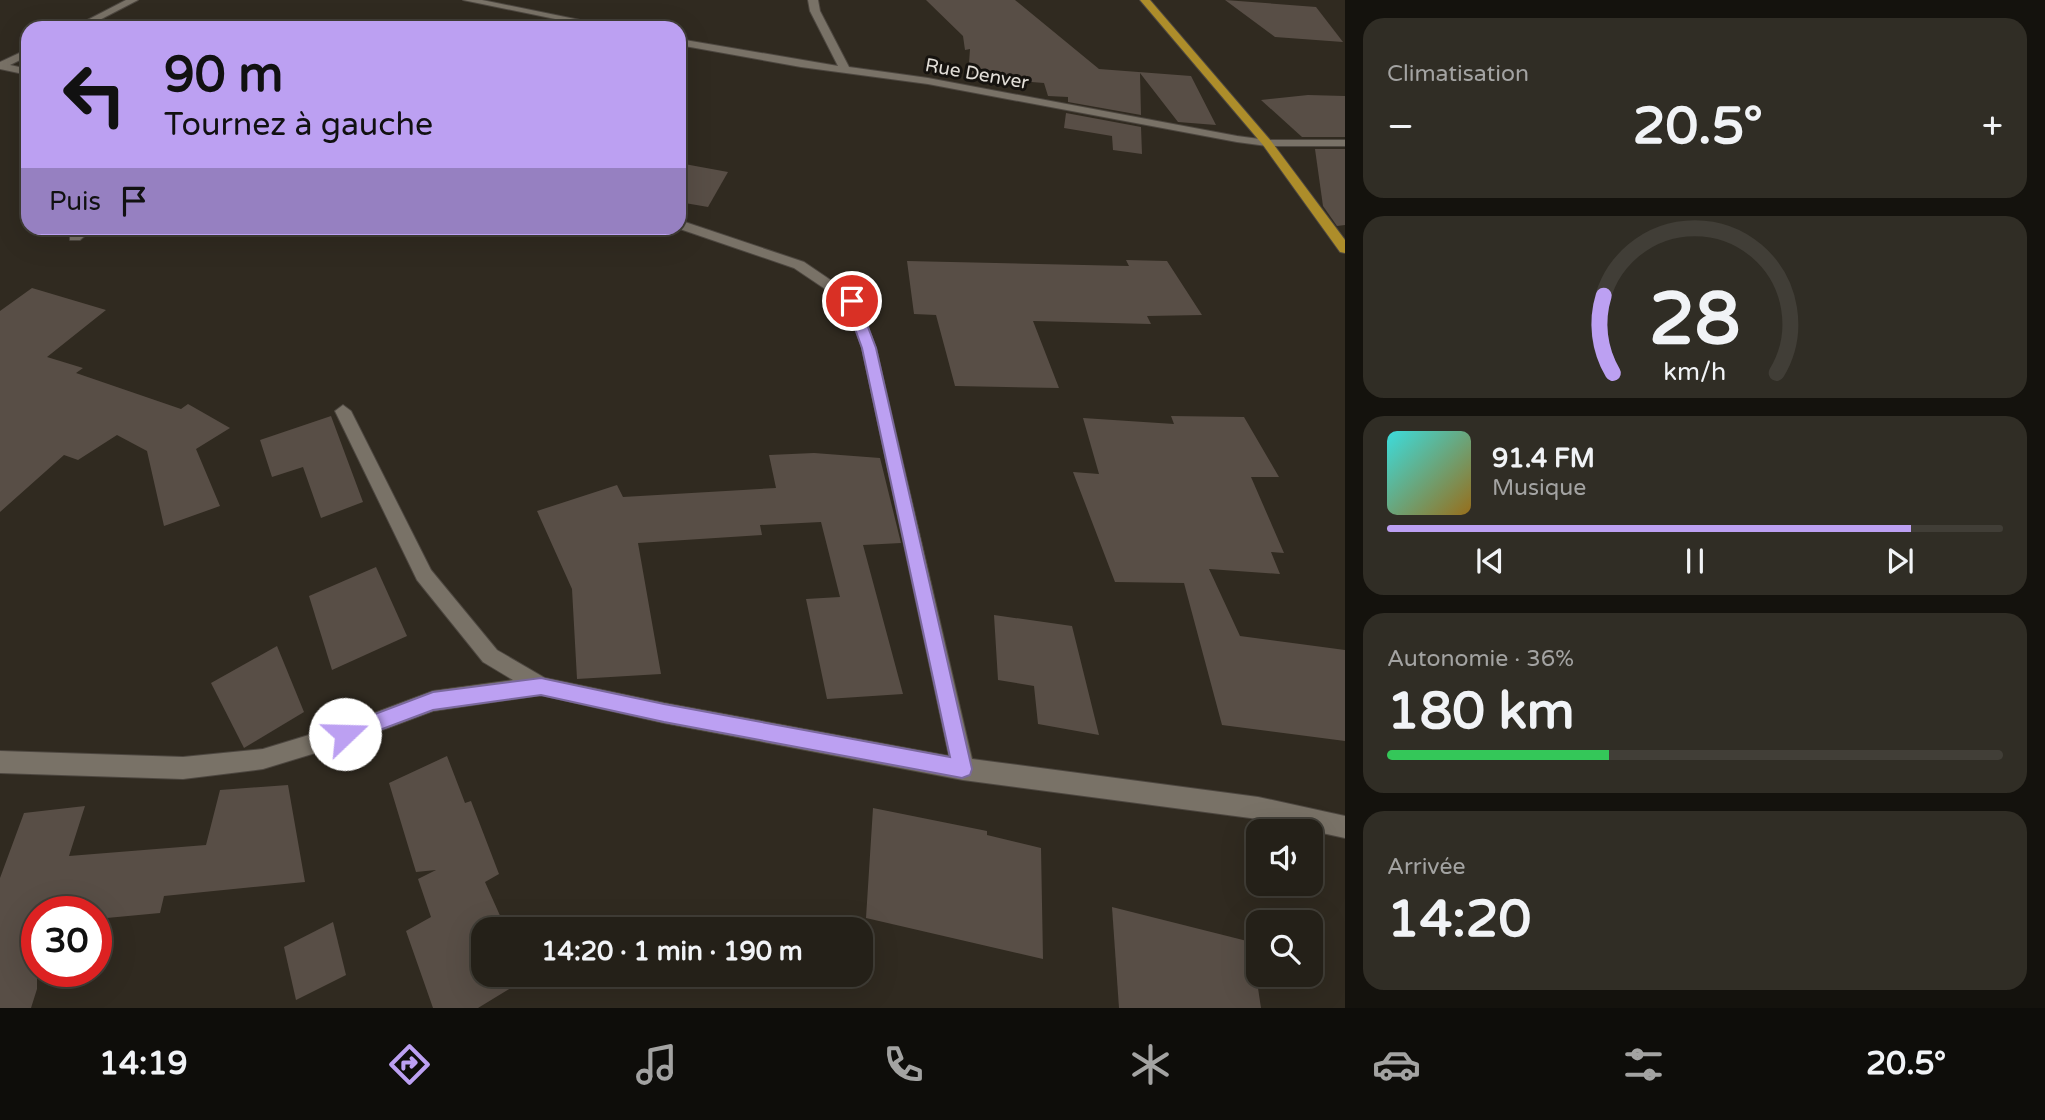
<!DOCTYPE html>
<html lang="fr">
<meta charset="utf-8">
<style>
body{margin:0;font-family:"Varela Round",sans-serif;background:#302d25;color:#f1f3f6;height:100vh;display:flex;flex-direction:column;font-size:26px;white-space:nowrap}
*{box-sizing:border-box;margin:0}
p{font-size:23px;color:#a3a3a2}
.icon{flex:none;width:38px;height:38px;fill:none;stroke:currentColor;stroke-width:2;stroke-linecap:round;stroke-linejoin:round}
.map{position:relative;flex:1;overflow:hidden}
.side{display:flex;flex-direction:column;gap:18px;padding:18px;background:#14120d;width:700px}
.side>*{flex:none}
.guide{position:absolute;left:21px;top:21px;width:665px;height:214px;border-radius:21px;box-shadow:0 7px 28px #0002,0 0 0 2px #413e37;background:#bca0f2;color:#111;overflow:hidden}
.controls{position:absolute;left:1246px;top:819px;display:grid;gap:14px}
.controls a{display:grid;place-items:center;width:77px;height:77px;border-radius:14px;background:#242018;box-shadow:0 7px 28px #0002,0 0 0 2px #413e37;font-size:35px}
.speed{position:absolute;left:21px;top:896px;display:flex;gap:14px;font-size:35px;font-weight:700;text-align:center}
.speed>*{display:grid;place-content:center;width:91px;height:91px;border-radius:50%;background:#242018;box-shadow:0 7px 28px #0002,0 0 0 2px #413e37;line-height:1}
.speed .limit{border:10px solid #d22;background:#fff;color:#111}
.pin{position:absolute;display:grid;place-items:center;width:60px;height:60px;color:#fff;margin:-30px;border:4px solid #fff;border-radius:50%;box-shadow:0 2px 7px #0007}
.me{position:absolute;width:77px;margin:-38px;rotate:69deg;stroke-linejoin:round;filter:drop-shadow(0 0 5px #0008)}
.turn{display:flex;align-items:center;gap:24px;height:147px;padding:0 28px;font-size:32px}
.turn .icon{width:91px;height:91px;stroke-width:2.5}
.turn b{display:block;font-size:49px;line-height:60px}
.then{display:flex;align-items:center;height:66px;padding:0 28px;background:#0003;gap:14px;font-size:26px}
.big{font-size:52px;font-weight:700;line-height:1.1}
.side .card{flex:1;display:flex;flex-direction:column;justify-content:center;gap:10px;min-width:0;padding:0 24px;border-radius:21px;background:#302d25}
.side .dial{align-items:center;gap:0}
.dial svg{height:182px;overflow:visible;fill:none;stroke:#413e37;stroke-width:7;stroke-linecap:round;text-anchor:middle}
.dial text{fill:#f1f3f6;stroke:none}
.song{display:flex;align-items:center;gap:21px}
.cover{width:84px;height:84px;border-radius:10px;background:linear-gradient(135deg,hsl(180 70% 55%),hsl(40 70% 35%))}
.played{height:7px;border-radius:4px;background:linear-gradient(90deg,#bca0f2 85%,#413e37 85%)}
.keys{display:flex;justify-content:space-around;direction:ltr}
.heat{display:flex;justify-content:space-between;align-items:center;font-size:38px;direction:ltr}
.charge{height:10px;border-radius:5px;background:linear-gradient(90deg,#34c759 36%,#413e37 0)}
.trip{position:absolute;left:471px;top:917px;width:402px;height:70px;border-radius:21px;background:#242018;box-shadow:0 7px 28px #0002,0 0 0 2px #413e37;font-weight:700;line-height:70px;text-align:center}
.tab-bar{display:flex;height:112px;justify-content:space-around;align-items:center;background:#0e0d0a;color:#a3a3a2}
.tab-bar .icon{width:49px;height:49px}
.tab-bar .selected{color:#bca0f2}
.tab-bar b{font-size:32px;color:#f1f3f6}
main{display:flex;flex:1;min-height:0}
.map>svg:first-child{display:block}
.building{fill:#584e46}
.lines{fill:none;stroke-linecap:round;stroke-linejoin:round}
.minor-casing{stroke:#4d4740;stroke-width:2}
.major-casing{stroke:#4d4740;stroke-width:2}
.minor{fill:#797267;fill-rule:evenodd}
.major{fill:#ad8d2a;fill-rule:evenodd}
.route{fill:#bca0f2;stroke:#7a689d;stroke-width:2}
.labels{text-anchor:middle;stroke-width:6;stroke-linejoin:round;paint-order:stroke}
.far-street-label{font-size:19px;fill:#e2ded8;stroke:#16130f}
</style>
<main>
<div class="map">
<svg width="1345" height="1008" viewBox="0 0 1345 1008">
<rect width="100%" height="100%" fill="#302a20"/>
<!-- building -->
<g class="building">
<polygon points="926,0 1015,0 1099,69 1191,76 1216,125 1178,122 1140,73 1141,115 1068,102 1068,97 1048,96 1044,83 968,77 970,49 965,50 963,36"/>
<polygon points="1225,0 1316,7 1343,42 1275,37"/>
<polygon points="1308,95 1345,96 1345,137 1302,137 1261,100"/>
<polygon points="1066,113 1141,127 1142,154 1113,150 1112,136 1064,128"/>
<polygon points="1315,149 1345,149 1345,225 1337,226 1323,206"/>
<polygon points="679,163 728,172 708,207 679,202"/>
<polygon points="1126,260 1167,261 1202,315 1147,316 1151,324 1033,321 1059,388 955,386 936,315 914,314 907,261 1129,266"/>
<polygon points="32,288 106,310 47,357 83,368 76,373 181,409 188,404 230,428 196,449 220,506 164,526 147,451 117,435 78,460 64,455 0,512 0,311"/>
<polygon points="331,416 363,502 321,518 303,467 272,477 260,440"/>
<polygon points="1171,416 1244,417 1279,477 1251,477 1284,553 1271,552 1280,574 1209,569 1240,636 1345,650 1345,741 1222,725 1184,583 1115,582 1073,472 1099,474 1083,418 1174,424"/>
<polygon points="814,453 880,458 901,543 863,545 903,694 827,699 806,599 840,597 821,522 760,525 762,535 638,543 661,674 577,679 572,589 537,511 617,485 623,497 776,488 769,455"/>
<polygon points="376,567 407,636 332,670 309,596"/>
<polygon points="994,615 1072,626 1099,735 1038,724 1034,686 998,680"/>
<polygon points="277,646 304,712 244,748 211,683"/>
<polygon points="447,756 465,803 471,801 499,874 485,882 506,929 483,929 483,975 525,975 527,978 478,1008 433,1008 406,931 431,917 418,879 436,870 416,872 389,783"/>
<polygon points="288,785 305,882 164,896 160,913 96,919 96,912 37,912 37,989 31,1008 0,1008 0,878 24,813 85,806 69,856 206,845 220,790"/>
<polygon points="873,808 987,831 987,835 1041,848 1043,959 866,918"/>
<polygon points="1112,907 1251,942 1261,1008 1119,1008"/>
<polygon points="333,922 346,975 296,1000 284,947"/>
</g>
<g class="lines">
<!-- minor casing -->
<g class="minor-casing">
<g id="minor">
<polygon points="126,0 138,0 84,28 72,28"/>
<polygon points="463,0 482,0 619,28 599,28"/>
<polygon points="808,0 818,0 820,11 849,67 928,78 1237,136 1267,140 1345,140 1345,146 1267,146 1237,142 928,84 801,67 679,45 679,39 838,66 810,11"/>
<polygon points="28,49 28,56 10,65 28,69 28,75 0,69 0,62"/>
<polygon points="679,220 804,262 857,298 876,348 972,759 1258,797 1345,816 1345,838 1258,819 963,780 664,723 541,695 433,711 345,744 263,769 183,779 0,773 0,751 183,757 263,749 345,724 433,691 513,680 483,662 417,580 335,411 343,405 351,411 431,570 497,650 545,678 664,703 949,756 862,348 846,303 794,268 677,228 679,228"/>
<polygon points="80,228 94,228 80,240 70,240 70,234"/>
</g>
</g>
<!-- major casing -->
<g class="major-casing">
<polygon id="major" points="1140,0 1150,0 1271,141 1345,240 1345,253 1340,252 1263,145"/>
</g>
<!-- minor -->
<use href="#minor" class="minor"/>
<!-- major -->
<use href="#major" class="major"/>
</g>
<!-- route -->
<polygon class="route" points="852,297 858,301 876,348 972,769 970,775 962,778 664,722 541,695 433,710 345,743 338,741 335,734 338,728 433,692 541,678 664,704 950,757 862,348 845,301"/>
<g class="labels">
<!-- far-street labels -->
<g class="far-street-label">
<text transform="translate(977 73) rotate(10)" y="7">Rue Denver</text>
</g>
</g>
</svg>
<div class="controls">
<a><svg class="icon" aria-label="sound" viewBox="0 0 24 24"><path d="M4 9h4l5-4v14l-5-4H4zM17 9q2 3 0 6"/></svg></a>
<a><svg class="icon" aria-label="search" viewBox="0 0 24 24"><circle cx="10" cy="10" r="6"/><path d="M15 15l6 6"/></svg></a>
</div>
<div class="speed"><div class="limit">30</div></div>
<div class="pin" style="left:852px;top:301px;background:#d93025"><svg class="icon" aria-label="arrive" viewBox="0 0 24 24"><path d="M6 21V4h12l-3 4 3 4H6"/></svg></div>
<svg class="me" style="left:345px;top:734px" viewBox="-20 -20 40 40"><circle r="19" fill="#fff"/><path d="M0-13L10 11 0 6-10 11z" fill="#bca0f2"/></svg>
<div class="trip">14:20 · 1 min · 190 m</div>
<div class="guide">
<div class="turn"><svg class="icon" aria-label="left" viewBox="0 0 24 24"><path d="M17 20v-9H6M10 6l-5 5 5 5"/></svg><div><b>90 m</b>Tournez à gauche</div></div>
<div class="then">Puis<svg class="icon" aria-label="arrive" viewBox="0 0 24 24"><path d="M6 21V4h12l-3 4 3 4H6"/></svg></div>
</div>
</div>
<section class="side">
<div class="card"><p>Climatisation</p>
<div class="heat"><a>−</a><b class="big">20.5°</b><a>+</a></div>
</div>
<div class="card dial"><svg viewBox="0 0 100 80">
<path d="M14 69A42 42 0 1 1 86 69"/>
<path d="M14 69A42 42 0 0 1 10 35" stroke="#bca0f2"/>
<text x="50" y="56" font-size="32" font-weight="700">28</text>
<text x="50" y="72" font-size="11">km/h</text>
</svg></div>
<div class="card">
<div class="song"><i class="cover"></i><div><b>91.4 FM</b><p>Musique</p></div></div>
<div class="played"></div>
<div class="keys"><svg class="icon" aria-label="previous" viewBox="0 0 24 24"><path d="M18 5L8 12l10 7zM5 5v14"/></svg><svg class="icon" aria-label="pause" viewBox="0 0 24 24"><path d="M8 5v14M16 5v14"/></svg><svg class="icon" aria-label="next" viewBox="0 0 24 24"><path d="M6 5l10 7-10 7zM19 5v14"/></svg></div>
</div>
<div class="card"><p>Autonomie · 36%</p><b class="big">180 km</b><div class="charge"></div></div>
<div class="card"><p>Arrivée</p><b class="big">14:20</b></div>
</section>
</main>
<nav class="tab-bar">
<b>14:19</b>
<svg class="icon selected" aria-label="directions" viewBox="0 0 24 24"><path d="M12 3l9 9-9 9-9-9zM9 14v-3h6M13 9l2 2-2 2"/></svg>
<svg class="icon" aria-label="music" viewBox="0 0 24 24"><path d="M9 18V5l10-2v13"/><circle cx="6" cy="18" r="3"/><circle cx="16" cy="16" r="3"/></svg>
<svg class="icon" aria-label="phone" viewBox="0 0 24 24"><path d="M5 4h4l2 5-3 2q2 4 5 5l2-3 5 2v4C11 20 4 13 5 4z"/></svg>
<svg class="icon" aria-label="climate" viewBox="0 0 24 24"><path d="M12 3v18M4 7l16 10M4 17L20 7"/></svg>
<svg class="icon" aria-label="car" viewBox="0 0 24 24"><path d="M5 17H2v-5l4-1 3-4h7l3 4 3 1v5h-3M9 17h6M6 11h13"/><circle cx="7" cy="17" r="2"/><circle cx="17" cy="17" r="2"/></svg>
<svg class="icon" aria-label="filters" viewBox="0 0 24 24"><path d="M4 7h16M4 17h16"/><circle cx="9" cy="7" r="2"/><circle cx="15" cy="17" r="2"/></svg>
<b>20.5°</b>
</nav>
